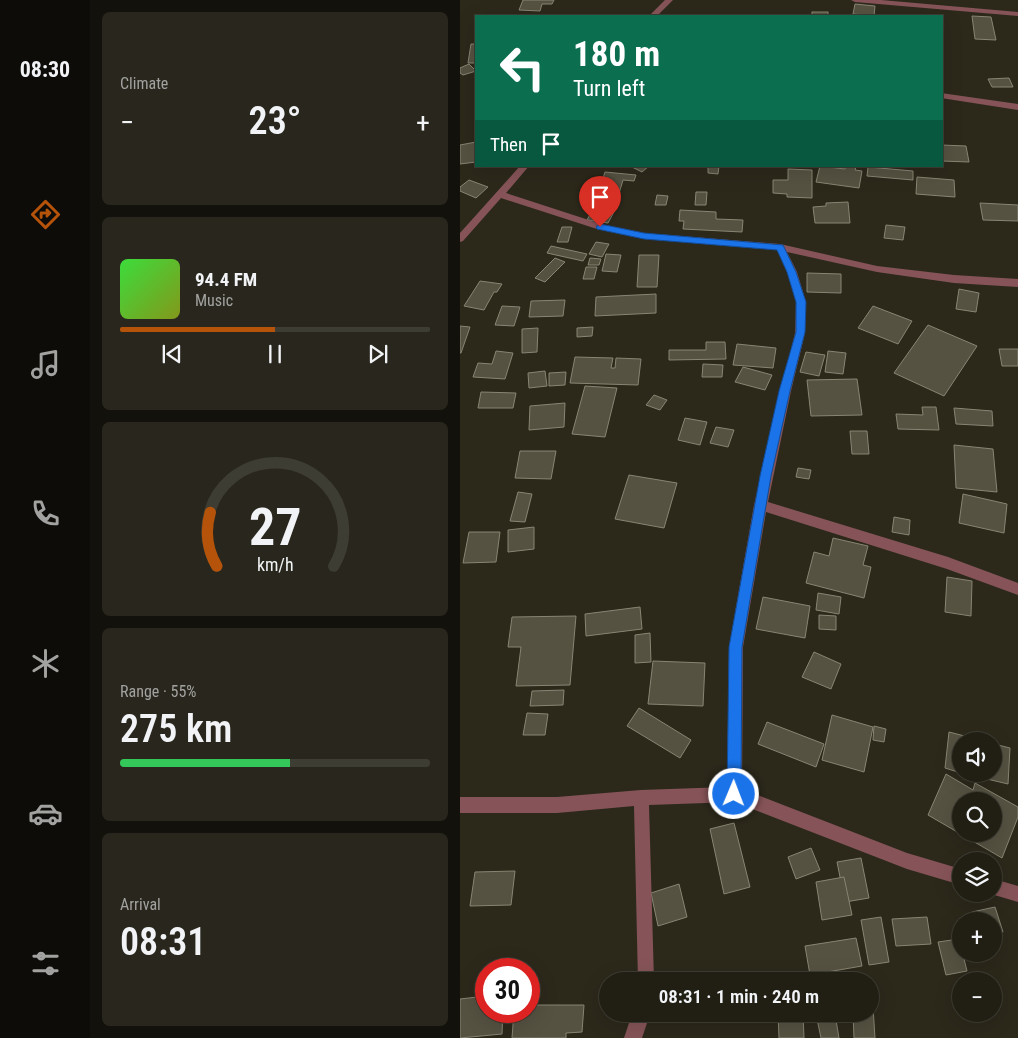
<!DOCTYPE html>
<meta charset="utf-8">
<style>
body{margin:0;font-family:"Roboto Condensed",sans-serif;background:#29271d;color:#f1f3f6;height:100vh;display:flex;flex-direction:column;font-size:19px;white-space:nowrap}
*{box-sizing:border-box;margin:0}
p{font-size:16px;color:#a2a2a0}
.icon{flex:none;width:28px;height:28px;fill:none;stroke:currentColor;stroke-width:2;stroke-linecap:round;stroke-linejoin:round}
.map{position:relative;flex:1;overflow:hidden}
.panel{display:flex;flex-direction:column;gap:12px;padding:12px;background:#12110b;width:370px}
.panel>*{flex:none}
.banner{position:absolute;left:15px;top:15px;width:468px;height:152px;border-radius:0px;box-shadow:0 5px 20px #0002,0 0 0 1px #3e3d34;background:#0b6e4f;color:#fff;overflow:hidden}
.buttons{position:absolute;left:492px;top:732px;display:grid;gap:10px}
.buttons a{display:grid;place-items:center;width:50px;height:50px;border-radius:50%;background:#211f14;box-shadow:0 5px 20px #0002,0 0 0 1px #3e3d34;font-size:25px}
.speed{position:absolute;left:15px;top:958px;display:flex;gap:10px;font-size:25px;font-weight:700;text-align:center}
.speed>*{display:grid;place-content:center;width:65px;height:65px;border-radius:50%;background:#211f14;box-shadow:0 5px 20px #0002,0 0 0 1px #3e3d34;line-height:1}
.speed .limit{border:8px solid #d22;background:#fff;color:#111}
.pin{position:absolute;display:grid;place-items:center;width:42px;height:42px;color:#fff;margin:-51px -21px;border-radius:50% 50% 50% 0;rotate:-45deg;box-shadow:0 0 5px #0007}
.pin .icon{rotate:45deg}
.me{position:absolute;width:55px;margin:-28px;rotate:1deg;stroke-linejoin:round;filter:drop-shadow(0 0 4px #0008)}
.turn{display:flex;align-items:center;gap:18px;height:105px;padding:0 15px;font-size:22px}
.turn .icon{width:65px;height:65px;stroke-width:2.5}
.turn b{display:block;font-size:35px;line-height:42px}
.then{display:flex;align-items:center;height:48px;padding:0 15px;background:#0003;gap:10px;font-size:19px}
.big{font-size:38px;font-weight:600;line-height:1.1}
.panel .widget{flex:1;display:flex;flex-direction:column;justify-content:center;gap:8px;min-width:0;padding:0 18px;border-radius:8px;background:#29271d}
.panel .dial{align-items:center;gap:0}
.dial svg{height:130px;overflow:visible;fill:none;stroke:#3e3d34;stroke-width:7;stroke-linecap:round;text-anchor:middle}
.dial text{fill:#f1f3f6;stroke:none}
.song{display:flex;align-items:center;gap:15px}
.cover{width:60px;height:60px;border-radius:8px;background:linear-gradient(135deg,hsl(120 70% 55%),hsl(70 70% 35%))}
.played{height:5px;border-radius:2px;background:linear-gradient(90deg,#b45309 50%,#3e3d34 50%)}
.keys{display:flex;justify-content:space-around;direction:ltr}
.heat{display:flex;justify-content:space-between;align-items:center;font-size:28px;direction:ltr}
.charge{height:8px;border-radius:4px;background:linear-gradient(90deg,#34c759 55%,#3e3d34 0)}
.trip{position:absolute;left:139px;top:972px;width:280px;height:50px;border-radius:25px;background:#211f14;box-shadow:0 5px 20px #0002,0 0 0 1px #3e3d34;font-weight:600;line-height:50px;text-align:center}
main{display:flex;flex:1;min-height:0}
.tabs{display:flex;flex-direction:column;width:90px;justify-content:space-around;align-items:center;background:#0d0c08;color:#a2a2a0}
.tabs .icon{width:35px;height:35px}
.tabs .on{color:#b45309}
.tabs b{font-size:22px;color:#f1f3f6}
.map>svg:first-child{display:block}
.building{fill:#555242;stroke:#888573;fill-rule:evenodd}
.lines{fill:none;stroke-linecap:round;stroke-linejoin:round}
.minor{fill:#865458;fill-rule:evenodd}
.route{fill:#1a73e8;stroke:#114b97}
</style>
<main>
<nav class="tabs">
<b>08:30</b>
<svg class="icon on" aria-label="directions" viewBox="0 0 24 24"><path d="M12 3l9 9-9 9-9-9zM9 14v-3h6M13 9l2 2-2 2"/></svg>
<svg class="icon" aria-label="music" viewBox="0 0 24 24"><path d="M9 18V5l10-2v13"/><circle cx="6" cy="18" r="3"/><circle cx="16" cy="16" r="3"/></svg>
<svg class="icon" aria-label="phone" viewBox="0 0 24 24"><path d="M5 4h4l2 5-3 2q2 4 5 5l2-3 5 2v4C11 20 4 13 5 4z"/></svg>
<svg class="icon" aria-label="climate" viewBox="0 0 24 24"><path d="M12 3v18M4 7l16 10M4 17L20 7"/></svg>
<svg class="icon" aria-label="car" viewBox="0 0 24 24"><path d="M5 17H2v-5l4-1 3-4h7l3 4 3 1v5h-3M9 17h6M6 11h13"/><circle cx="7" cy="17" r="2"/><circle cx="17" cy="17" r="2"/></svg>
<svg class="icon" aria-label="filters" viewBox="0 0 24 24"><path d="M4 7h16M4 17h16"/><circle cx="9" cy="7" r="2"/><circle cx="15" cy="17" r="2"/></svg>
</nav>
<section class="panel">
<div class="widget"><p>Climate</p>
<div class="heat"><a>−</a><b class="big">23°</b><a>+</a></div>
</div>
<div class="widget">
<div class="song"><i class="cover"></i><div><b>94.4 FM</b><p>Music</p></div></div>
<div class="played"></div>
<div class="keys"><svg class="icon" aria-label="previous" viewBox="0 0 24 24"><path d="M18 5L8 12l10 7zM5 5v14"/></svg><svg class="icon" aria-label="pause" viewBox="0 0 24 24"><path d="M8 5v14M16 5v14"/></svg><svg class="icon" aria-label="next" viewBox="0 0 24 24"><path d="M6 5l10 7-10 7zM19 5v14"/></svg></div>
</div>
<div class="widget dial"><svg viewBox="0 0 100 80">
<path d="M14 69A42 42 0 1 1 86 69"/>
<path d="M14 69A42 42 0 0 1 10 36" stroke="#b45309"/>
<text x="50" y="56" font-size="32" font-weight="700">27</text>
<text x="50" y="72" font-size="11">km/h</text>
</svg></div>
<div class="widget"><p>Range · 55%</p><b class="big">275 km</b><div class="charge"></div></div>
<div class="widget"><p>Arrival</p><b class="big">08:31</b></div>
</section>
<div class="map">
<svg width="558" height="1038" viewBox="0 0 558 1038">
<rect width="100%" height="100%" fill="#2c291b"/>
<!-- building -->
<g class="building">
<polygon points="63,0 94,0 92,4 82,4 80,11 59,10"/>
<polygon points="395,4 415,6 414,16 393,14"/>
<rect x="352" y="12" width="16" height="4"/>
<polygon points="512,16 531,17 536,40 515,39"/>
<polygon points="11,44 16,44 16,63 8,63"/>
<polygon points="9,64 16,71 3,75 0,73 0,68"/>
<polygon points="549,78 553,87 532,87 528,79"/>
<polygon points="16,142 16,162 0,164 0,145"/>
<polygon points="481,145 506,146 509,162 481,161"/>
<polygon points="170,166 189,166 182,172"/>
<polygon points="248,166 259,166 258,174 248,173"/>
<polygon points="360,166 385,169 386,166 396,167 395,170 402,171 399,188 356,182"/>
<polygon points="408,167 453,171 453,180 407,176"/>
<polygon points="328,169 352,170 352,198 327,197 327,194 313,193 313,180 328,180"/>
<polygon points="145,172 176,175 174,181 163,180 158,197 137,196"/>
<polygon points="457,177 494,180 495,197 456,194"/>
<polygon points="9,180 28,187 16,198 0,191 0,187"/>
<polygon points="236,192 247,192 246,205 235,205"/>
<polygon points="197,195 208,196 206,205 195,205"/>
<polygon points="388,202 390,223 355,223 353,207 366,206 366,203"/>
<polygon points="520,203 558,205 558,221 523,220"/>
<polygon points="134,207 155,210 148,223 127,220"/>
<polygon points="220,210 256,212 256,219 283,220 282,232 223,229 224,221 219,221"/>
<polygon points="426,225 445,227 443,240 424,238"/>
<polygon points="102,227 112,227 108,242 97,242"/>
<polygon points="136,242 149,244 142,257 129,254"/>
<polygon points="91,246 127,254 123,261 87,253"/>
<polygon points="146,254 161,255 157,272 142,271"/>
<polygon points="179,255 199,255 197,287 177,287"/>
<polygon points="95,258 105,262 85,282 75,278"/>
<polygon points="130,258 141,259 139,265 128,265"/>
<polygon points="126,267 137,267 134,279 123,279"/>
<polygon points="347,273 381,274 381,293 347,292"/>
<polygon points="20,281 42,284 37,292 34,292 24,310 4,306"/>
<polygon points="499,289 519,293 516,312 496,309"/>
<polygon points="196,294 196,313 135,316 136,297"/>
<polygon points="105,300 103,316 69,317 71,301"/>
<polygon points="42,306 60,307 54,326 35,325"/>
<polygon points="413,306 452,321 438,344 398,328"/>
<polygon points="468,325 517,346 484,396 434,373"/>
<polygon points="0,326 10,327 1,353 0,353"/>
<polygon points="133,327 132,336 117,337 117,328"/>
<polygon points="78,328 77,352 62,353 62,329"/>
<polygon points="246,342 265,342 266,359 209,360 209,350 246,350"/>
<polygon points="277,344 316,348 313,368 273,365"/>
<polygon points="539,349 558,349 558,366 542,366"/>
<polygon points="36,351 53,353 45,379 13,377 18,363 32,364"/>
<polygon points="368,351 386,353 383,374 365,372"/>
<polygon points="346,352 365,355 359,376 340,372"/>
<polygon points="115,357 153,358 151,368 155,368 156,358 181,359 178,385 110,383"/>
<polygon points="243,364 263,365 262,377 242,377"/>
<polygon points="283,367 312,375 305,390 275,382"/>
<polygon points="85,371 87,386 69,388 68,373"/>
<polygon points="106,372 105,385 89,386 89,373"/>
<polygon points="397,379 402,415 351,416 347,380"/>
<polygon points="125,386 157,388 145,437 112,434"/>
<polygon points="21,392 56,393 53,408 18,408"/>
<polygon points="194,395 207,400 200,410 186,405"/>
<polygon points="105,403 104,427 69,430 70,406"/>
<polygon points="462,407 476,407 479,430 438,429 436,414 463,415"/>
<polygon points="494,408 532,411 533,426 496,424"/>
<polygon points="225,418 247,422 240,445 218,440"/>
<polygon points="256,427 274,430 268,447 250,443"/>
<polygon points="390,431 407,431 409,454 392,454"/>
<polygon points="494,445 533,449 537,492 496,488"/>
<polygon points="60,451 96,451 91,479 55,478"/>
<polygon points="338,468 351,470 349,479 336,477"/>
<polygon points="169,475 217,483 204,528 155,519"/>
<polygon points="58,492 72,494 65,522 50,521"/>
<polygon points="503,494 547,504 544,533 499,523"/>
<polygon points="434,517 450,520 449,535 432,532"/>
<polygon points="74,527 74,549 48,552 48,530"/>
<polygon points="9,532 40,532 36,562 3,563"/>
<polygon points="373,538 408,546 403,565 411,567 404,598 346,583 354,552 369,556"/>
<polygon points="487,577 512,581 511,616 485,612"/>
<polygon points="358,593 381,597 379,614 356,610"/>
<polygon points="303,597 350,606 345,638 296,629"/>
<polygon points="180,607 182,629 126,636 125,614"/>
<polygon points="359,615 376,616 376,630 359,629"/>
<polygon points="116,616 110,685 56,686 61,647 48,647 52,617"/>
<polygon points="190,633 191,662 175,663 175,635"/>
<polygon points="354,652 381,664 371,689 342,677"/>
<polygon points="193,661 245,663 243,706 188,704"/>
<polygon points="104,690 103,705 70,706 72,691"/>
<polygon points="179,708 231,740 220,758 167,726"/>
<polygon points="67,713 88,714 85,735 63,735"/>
<polygon points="372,715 413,727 404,772 362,760"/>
<polygon points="307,722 364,744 356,767 298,744"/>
<polygon points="414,726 426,729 424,742 413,740"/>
<polygon points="489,732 524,741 501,741 501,773 485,768"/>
<polygon points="534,744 550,748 548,784 506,774 534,774"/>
<path d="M486 774 513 790 515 783 558 807V817L542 858 468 815ZM501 801H534V834H501Z"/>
<polygon points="274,823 290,887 264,894 250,829"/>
<polygon points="351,848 360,870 336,879 328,857"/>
<polygon points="401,858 409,898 385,902 377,862"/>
<polygon points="55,871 51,905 10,906 15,872"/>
<polygon points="384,877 392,915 362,920 356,882"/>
<polygon points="219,884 227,917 198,926 191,893"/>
<polygon points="535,907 543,932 534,934 534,921 515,921 512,912"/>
<polygon points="421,917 429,962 409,965 401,920"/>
<polygon points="467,917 471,944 436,946 432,919"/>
<polygon points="396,938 402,966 350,975 345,946"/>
<polygon points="499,939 507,971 486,975 478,942"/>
<polygon points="26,996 26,1011 43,1011 42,1034 0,1038 0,999"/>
<polygon points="69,1005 124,1005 122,1032 106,1033 106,1038 52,1038 54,1011 69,1011"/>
<polygon points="410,1007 413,1007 415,1038 394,1038 393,1014 410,1014"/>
<polygon points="318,1014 343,1014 344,1038 319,1038"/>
<polygon points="356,1014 375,1014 379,1038 361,1038"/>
</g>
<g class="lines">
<!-- minor -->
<g class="minor">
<polygon points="205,0 213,0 197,16 189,16"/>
<polygon points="391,0 421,0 558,12 558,16 395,2"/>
<polygon points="481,93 558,104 558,110 481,98"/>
<polygon points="60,166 69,166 46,193 141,224 184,233 320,244 417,266 494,275 558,279 558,287 494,283 417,272 327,252 337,272 346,302 345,333 331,391 308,502 488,557 558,583 558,595 487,569 306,512 283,647 282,789 447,853 501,869 501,885 447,869 274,802 189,805 194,981 178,981 174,806 97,813 0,813 0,797 97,797 181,790 267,787 269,647 294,505 335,333 336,302 327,272 317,250 184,239 137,229 41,198 3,241 0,242 0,233"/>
<polygon points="534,879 558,886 558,902 531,894 534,894"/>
<polygon points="172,1014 190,1014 182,1038 164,1038"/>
</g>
</g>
<!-- route -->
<polygon class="route" points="140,224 184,233 323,245 336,272 346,302 345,332 330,391 311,476 282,647 281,794 279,799 274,801 269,799 267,794 269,647 300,476 319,391 336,332 336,302 327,272 317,250 184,239 137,229 136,227"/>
</svg>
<div class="buttons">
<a><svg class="icon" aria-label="sound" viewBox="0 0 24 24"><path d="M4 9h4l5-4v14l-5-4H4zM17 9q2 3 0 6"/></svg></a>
<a><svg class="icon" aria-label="search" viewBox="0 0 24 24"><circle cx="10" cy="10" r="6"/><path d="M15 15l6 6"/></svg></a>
<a><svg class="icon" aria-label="layers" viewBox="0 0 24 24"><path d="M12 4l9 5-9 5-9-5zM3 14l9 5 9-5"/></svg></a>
<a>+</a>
<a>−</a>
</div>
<div class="speed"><div class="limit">30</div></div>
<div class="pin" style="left:140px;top:227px;background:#d93025"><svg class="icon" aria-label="arrive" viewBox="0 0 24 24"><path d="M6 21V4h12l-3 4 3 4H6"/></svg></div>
<svg class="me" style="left:274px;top:794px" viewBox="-20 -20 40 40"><circle r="17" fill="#1a73e8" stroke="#fff" stroke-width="3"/><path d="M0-11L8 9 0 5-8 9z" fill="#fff"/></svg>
<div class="trip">08:31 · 1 min · 240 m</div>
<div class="banner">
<div class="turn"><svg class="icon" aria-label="left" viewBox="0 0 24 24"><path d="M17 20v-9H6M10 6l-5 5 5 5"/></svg><div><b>180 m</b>Turn left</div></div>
<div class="then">Then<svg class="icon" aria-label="arrive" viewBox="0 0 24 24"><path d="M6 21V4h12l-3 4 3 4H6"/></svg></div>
</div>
</div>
</main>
